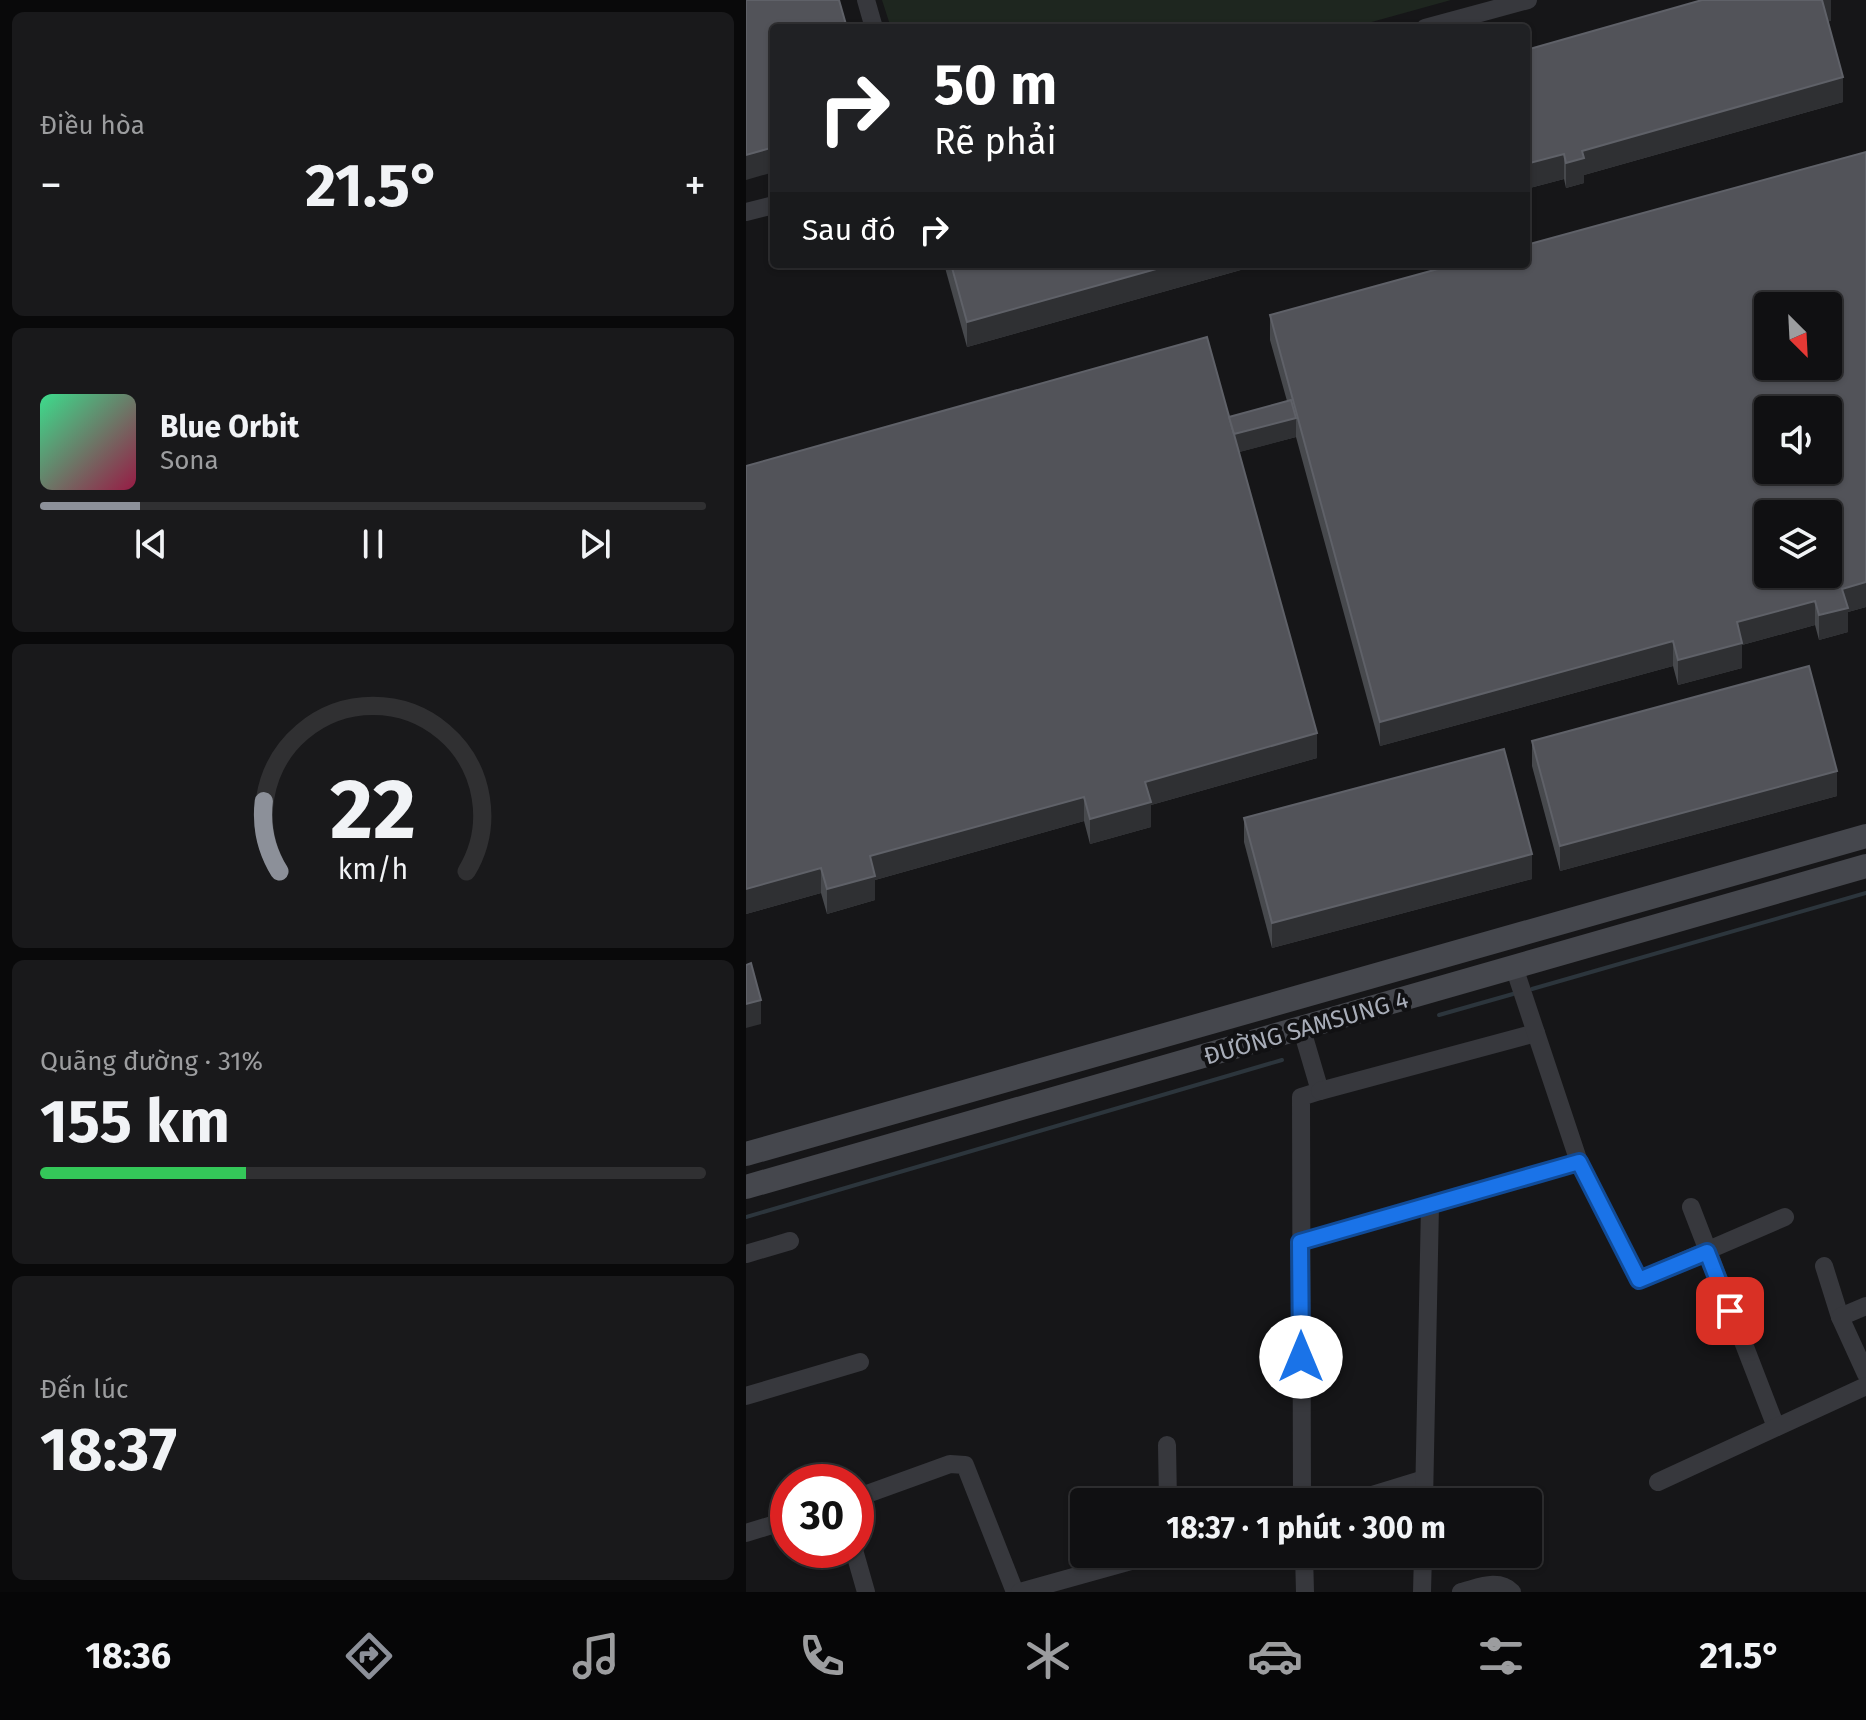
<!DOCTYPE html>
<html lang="vi">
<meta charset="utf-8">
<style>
body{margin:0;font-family:"Fira Sans",sans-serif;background:#19191b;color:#f1f3f6;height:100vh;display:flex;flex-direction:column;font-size:30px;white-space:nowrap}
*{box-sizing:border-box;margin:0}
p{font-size:26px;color:#9c9d9f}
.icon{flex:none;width:44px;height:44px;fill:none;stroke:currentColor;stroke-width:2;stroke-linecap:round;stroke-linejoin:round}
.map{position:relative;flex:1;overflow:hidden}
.details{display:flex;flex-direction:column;gap:12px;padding:12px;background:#09090a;width:746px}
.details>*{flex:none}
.banner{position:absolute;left:24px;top:24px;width:760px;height:244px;border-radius:8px;box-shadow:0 2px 6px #0004,0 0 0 2px #303032;background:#202124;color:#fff;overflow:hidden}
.needle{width:52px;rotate:156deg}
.tools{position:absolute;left:1008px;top:292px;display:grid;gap:16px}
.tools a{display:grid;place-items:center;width:88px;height:88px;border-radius:8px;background:#101012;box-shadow:0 2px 6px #0004,0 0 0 2px #303032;font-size:40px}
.speed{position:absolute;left:24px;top:1464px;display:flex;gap:16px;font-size:40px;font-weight:700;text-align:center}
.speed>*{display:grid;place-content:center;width:104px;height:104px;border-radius:50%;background:#101012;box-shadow:0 2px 6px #0004,0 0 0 2px #303032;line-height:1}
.speed .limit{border:12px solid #d22;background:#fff;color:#111}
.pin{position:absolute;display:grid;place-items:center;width:68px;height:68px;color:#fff;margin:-34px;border-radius:16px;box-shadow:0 4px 12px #0006}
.me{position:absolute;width:88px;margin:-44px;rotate:0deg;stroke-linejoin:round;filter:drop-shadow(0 0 6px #0008)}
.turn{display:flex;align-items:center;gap:28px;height:168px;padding:0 32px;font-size:36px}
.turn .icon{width:104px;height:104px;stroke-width:2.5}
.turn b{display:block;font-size:56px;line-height:68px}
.then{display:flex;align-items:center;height:76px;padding:0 32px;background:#0003;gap:16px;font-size:30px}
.big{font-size:60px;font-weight:700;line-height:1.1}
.details .tile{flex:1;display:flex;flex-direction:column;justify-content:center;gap:12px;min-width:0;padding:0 28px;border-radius:12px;background:#19191b}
.details .dial{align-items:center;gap:0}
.dial svg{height:208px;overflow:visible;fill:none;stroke:#303032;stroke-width:7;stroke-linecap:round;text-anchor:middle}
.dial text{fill:#f1f3f6;stroke:none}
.song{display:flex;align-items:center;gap:24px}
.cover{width:96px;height:96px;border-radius:12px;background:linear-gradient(135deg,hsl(150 70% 55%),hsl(340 70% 35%))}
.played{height:8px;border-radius:4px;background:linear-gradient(90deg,#8c9099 15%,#303032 15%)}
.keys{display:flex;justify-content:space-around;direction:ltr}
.heat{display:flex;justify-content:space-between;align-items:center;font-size:44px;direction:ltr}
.charge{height:12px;border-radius:6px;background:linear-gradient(90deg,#34c759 31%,#303032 0)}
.trip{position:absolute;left:324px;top:1488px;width:472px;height:80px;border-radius:8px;background:#101012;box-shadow:0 2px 6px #0004,0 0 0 2px #303032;font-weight:700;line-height:80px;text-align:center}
.tabs{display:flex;height:128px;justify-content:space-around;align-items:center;background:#060607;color:#9c9d9f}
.tabs .icon{width:56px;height:56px}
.tabs .on{color:#8c9099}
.tabs b{font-size:36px;color:#f1f3f6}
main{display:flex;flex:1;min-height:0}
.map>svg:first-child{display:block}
.green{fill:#1e261f}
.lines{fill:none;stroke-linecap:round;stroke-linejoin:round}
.stream{stroke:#2c353c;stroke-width:4}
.street{stroke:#37383d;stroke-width:18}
.secondary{stroke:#45474d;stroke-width:24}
.wall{fill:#47494d}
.shaded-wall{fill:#2f3033}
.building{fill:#525359;stroke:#5f6168;stroke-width:2;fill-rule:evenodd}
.route-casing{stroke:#114b97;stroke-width:20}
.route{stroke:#1a73e8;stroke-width:14}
.labels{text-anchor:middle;stroke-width:8;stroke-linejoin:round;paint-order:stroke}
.street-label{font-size:24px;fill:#a8adb8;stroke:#111113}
</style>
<main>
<section class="details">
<div class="tile"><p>Điều hòa</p>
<div class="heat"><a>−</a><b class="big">21.5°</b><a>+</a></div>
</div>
<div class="tile">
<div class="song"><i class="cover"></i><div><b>Blue Orbit</b><p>Sona</p></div></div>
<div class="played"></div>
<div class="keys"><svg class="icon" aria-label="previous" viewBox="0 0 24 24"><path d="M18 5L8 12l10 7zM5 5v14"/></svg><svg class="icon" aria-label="pause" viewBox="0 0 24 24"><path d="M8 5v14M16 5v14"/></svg><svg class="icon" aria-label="next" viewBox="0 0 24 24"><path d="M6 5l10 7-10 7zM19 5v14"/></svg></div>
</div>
<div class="tile dial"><svg viewBox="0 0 100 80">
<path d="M14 69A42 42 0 1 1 86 69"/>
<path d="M14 69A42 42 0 0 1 8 42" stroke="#8c9099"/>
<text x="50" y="56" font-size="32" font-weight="700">22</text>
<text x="50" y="72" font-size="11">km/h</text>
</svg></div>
<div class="tile"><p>Quãng đường · 31%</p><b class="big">155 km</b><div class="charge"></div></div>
<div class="tile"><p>Đến lúc</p><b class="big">18:37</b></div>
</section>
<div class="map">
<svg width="1120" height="1592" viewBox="0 0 1120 1592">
<rect width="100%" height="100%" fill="#161618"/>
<!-- green -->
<polygon class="green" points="136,0 705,0 604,28 145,28"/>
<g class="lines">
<!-- stream -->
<g class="stream">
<polyline points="786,989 1120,893"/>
<polyline points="693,1015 767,994"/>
<polyline points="0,1217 536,1060"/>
</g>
<!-- street -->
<g class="street">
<polyline points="120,0 128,28"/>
<polyline points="679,28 782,0"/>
<polyline points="0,212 28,205"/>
<polyline points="556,1030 574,1091 555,1097 556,1502"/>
<polyline points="574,1091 790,1033"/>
<polyline points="833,1162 893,1280 1039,1217"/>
<polyline points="945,1207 1030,1427"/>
<polyline points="554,1242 833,1162 768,967"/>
<polyline points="0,1254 44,1241"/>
<polyline points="1078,1266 1094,1317"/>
<polyline points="1120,1306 1094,1317 1120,1374"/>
<polyline points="0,1396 114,1362"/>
<polyline points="421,1445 422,1502"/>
<polyline points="912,1482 1120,1386"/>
<polyline points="110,1498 204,1464 219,1465 269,1592"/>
<polyline points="603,1502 678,1479"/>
<polyline points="678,1502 684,1205"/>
<polyline points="0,1533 42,1520"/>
<polyline points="108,1550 120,1592"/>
<polyline points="558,1554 559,1592"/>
<polyline points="274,1592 410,1554"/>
<polyline points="676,1592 677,1554"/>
<path d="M715 1592C732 1588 752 1578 766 1592"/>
</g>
<!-- secondary -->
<g class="secondary">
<polyline points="0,1154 1120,836"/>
<polyline points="0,1187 1120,866"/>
</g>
</g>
<!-- wall -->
<g class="wall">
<polygon points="1085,0 1085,21 1082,21 1097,102 838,175 838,183 820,188 818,179 780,189 780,50"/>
<polygon points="1120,152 1120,607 1102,612 1102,632 1073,640 1069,625 996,645 996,668 932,685 927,666 634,746 550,437 493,452 571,758 405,805 405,827 344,844 338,821 129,880 129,900 81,914 75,893 0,914 0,466 483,417 541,401 524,340 524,315"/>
<polygon points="198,264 516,264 221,347"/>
<polygon points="786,741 1091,796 814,871 786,766"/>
<polygon points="498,818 786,879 526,948 498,842"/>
</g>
<!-- shaded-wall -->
<g class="shaded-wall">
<polygon points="1075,0 1085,0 1085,21 1075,23"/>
<polygon points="1097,77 1097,102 838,175 838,183 820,188 820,163 836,151"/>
<polygon points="28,147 28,172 0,180 0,155"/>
<polygon points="818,154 818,179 780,189 780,164"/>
<polygon points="428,264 516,264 221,347 221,322"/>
<polygon points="550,418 550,437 486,454 486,435"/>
<polygon points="1120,582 1120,607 1102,612 1102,632 1073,640 1073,615 1096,589"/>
<polygon points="1069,601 1069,625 996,645 996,668 932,685 932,660 991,622"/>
<polygon points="927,641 927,666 634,746 634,722"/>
<polygon points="571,733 571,758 405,805 405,827 344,844 344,819 399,782"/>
<polygon points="1091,771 1091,796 814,871 814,846"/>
<polygon points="338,797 338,821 129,880 129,900 81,914 81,889 124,856"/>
<polygon points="786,854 786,879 526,948 526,923"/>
<polygon points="75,868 75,893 0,914 0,889"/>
<polygon points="15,1000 15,1024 0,1028 0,1004"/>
</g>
<!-- building -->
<g class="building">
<polygon points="0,0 93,0 101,28 28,28 28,147 0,155"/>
<polygon points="956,0 1076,0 1097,77 836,151 838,158 820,163 818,154 780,164 780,50"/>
<path d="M1120 152V582L1096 589 1102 608 1073 615 1069 601 991 622 996 643 932 660 927 641 634 722 524 315 710 264H780V245ZM1022 306H1082V366H1022ZM1022 410H1082V470H1022ZM1022 514H1082V574H1022Z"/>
<polygon points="205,264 428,264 221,322"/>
<polygon points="461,337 571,733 399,782 405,802 344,819 338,797 124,856 129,876 81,889 75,868 0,889 0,466"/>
<polygon points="545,400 550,418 488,434 483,417"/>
<polygon points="1063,666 1091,771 814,846 786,741"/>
<polygon points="758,749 786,854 526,923 498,818"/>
<polygon points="5,963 15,1000 0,1004 0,965"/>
</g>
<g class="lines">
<!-- route casing -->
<g class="route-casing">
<polyline id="route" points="555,1357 554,1242 833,1162 893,1280 961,1252 984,1311"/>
</g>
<!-- route -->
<use href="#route" class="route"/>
</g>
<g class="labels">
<!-- street labels -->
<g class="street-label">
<text transform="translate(560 1028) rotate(-16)" y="8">ĐƯỜNG SAMSUNG 4</text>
</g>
</g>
</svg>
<div class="tools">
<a><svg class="needle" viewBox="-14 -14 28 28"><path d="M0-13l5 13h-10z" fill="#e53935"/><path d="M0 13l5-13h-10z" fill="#9c9d9f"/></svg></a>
<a><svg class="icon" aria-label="sound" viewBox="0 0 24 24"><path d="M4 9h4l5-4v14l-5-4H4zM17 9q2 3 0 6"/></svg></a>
<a><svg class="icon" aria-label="layers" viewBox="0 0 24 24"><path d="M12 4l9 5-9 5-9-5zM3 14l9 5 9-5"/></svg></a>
</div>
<div class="speed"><div class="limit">30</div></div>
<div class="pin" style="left:984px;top:1311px;background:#d93025"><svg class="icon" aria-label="arrive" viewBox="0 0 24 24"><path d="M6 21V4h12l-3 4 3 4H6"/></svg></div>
<svg class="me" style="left:555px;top:1357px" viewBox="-20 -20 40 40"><circle r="19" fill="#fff"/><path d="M0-13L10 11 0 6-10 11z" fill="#1a73e8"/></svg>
<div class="trip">18:37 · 1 phút · 300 m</div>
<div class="banner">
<div class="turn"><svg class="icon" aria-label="right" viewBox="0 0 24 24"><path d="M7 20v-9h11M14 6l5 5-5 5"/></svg><div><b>50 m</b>Rẽ phải</div></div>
<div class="then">Sau đó<svg class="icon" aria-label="right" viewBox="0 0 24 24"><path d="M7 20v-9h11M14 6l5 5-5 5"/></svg></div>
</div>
</div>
</main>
<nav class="tabs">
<b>18:36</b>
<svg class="icon on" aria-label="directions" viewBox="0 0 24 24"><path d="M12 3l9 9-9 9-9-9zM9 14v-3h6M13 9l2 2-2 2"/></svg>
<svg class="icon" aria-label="music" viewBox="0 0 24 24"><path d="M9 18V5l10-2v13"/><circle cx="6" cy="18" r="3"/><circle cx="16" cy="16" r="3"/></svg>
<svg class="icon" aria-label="phone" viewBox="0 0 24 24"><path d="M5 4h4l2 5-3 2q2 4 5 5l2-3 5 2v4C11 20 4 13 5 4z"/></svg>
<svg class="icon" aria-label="climate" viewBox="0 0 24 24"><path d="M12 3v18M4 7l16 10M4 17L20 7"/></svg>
<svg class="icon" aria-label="car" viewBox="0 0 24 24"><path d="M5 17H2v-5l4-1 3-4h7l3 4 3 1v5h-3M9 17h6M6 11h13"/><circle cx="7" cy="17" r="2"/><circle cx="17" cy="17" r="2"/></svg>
<svg class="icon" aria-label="filters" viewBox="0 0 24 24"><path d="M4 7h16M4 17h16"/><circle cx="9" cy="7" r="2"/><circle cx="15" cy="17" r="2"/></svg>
<b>21.5°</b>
</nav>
